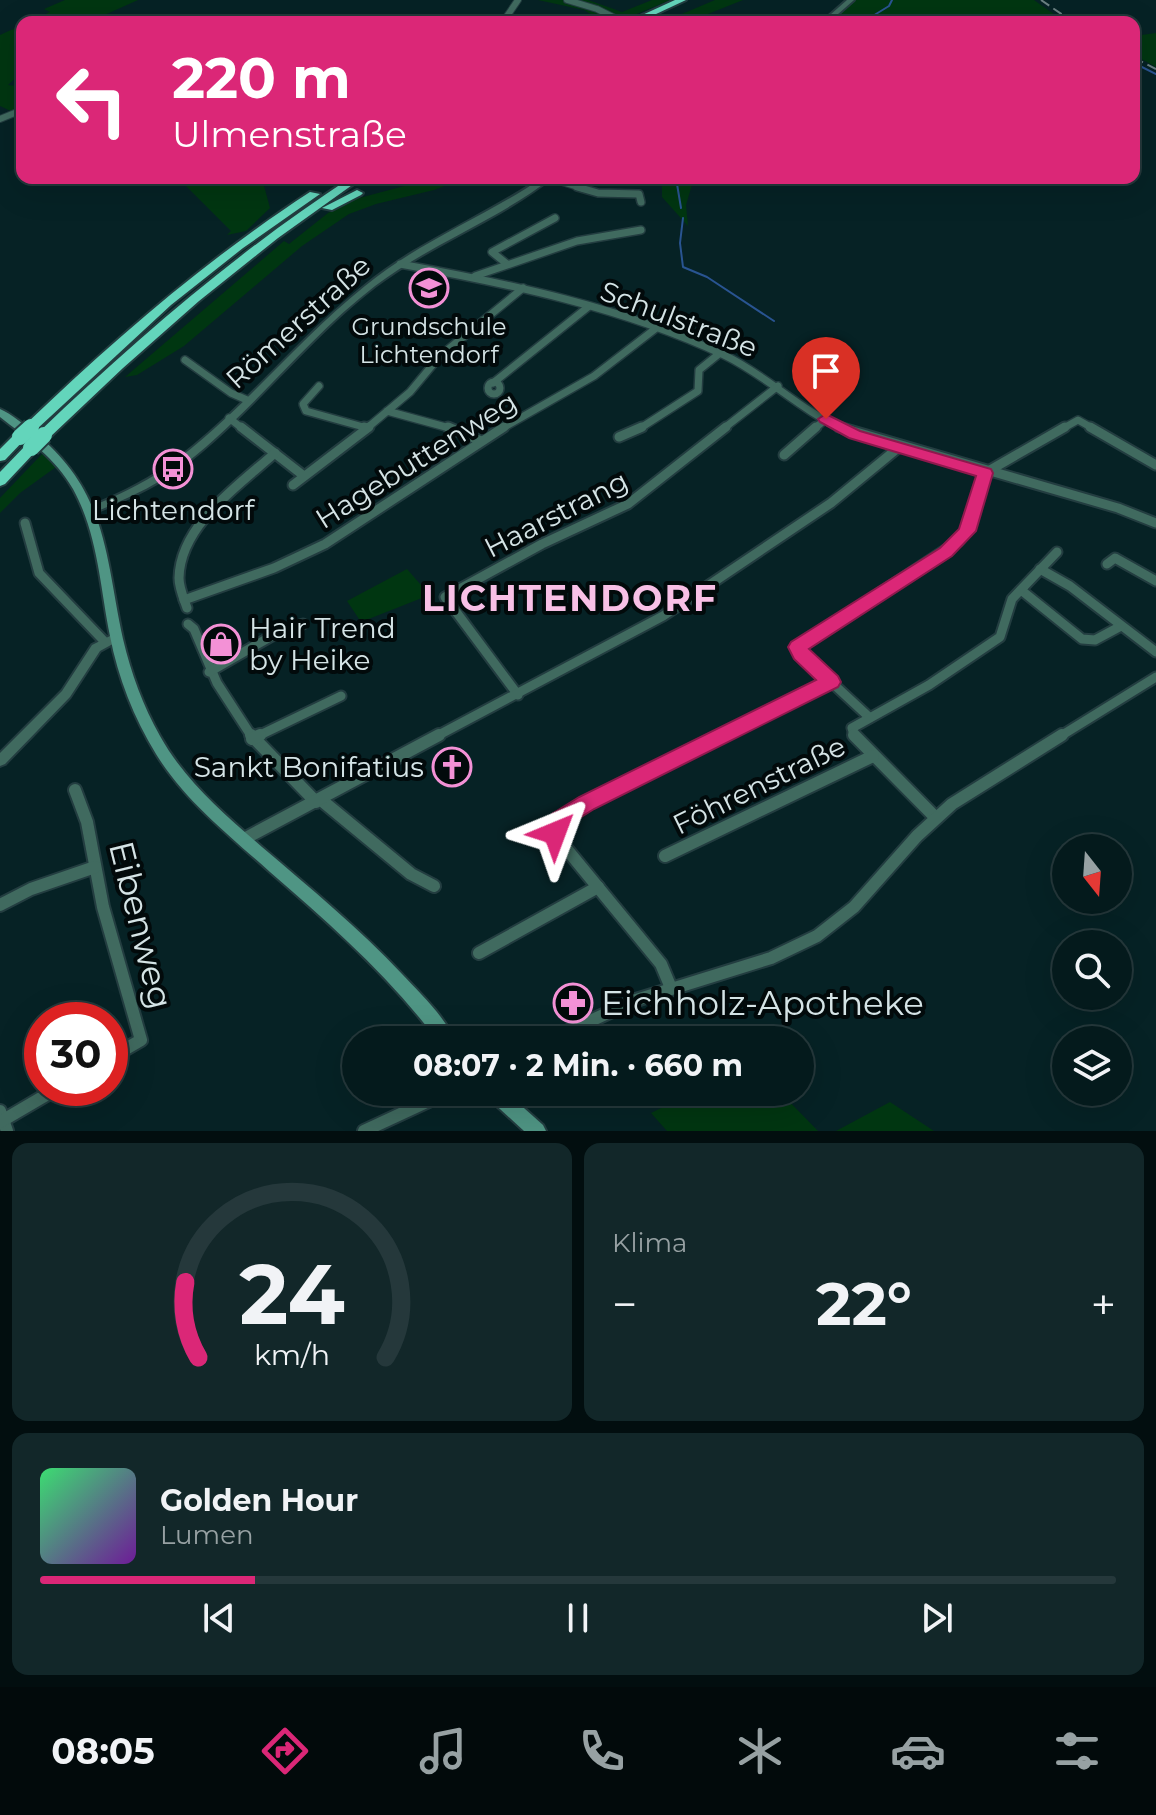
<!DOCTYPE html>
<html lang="de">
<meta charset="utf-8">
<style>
body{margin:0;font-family:Montserrat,sans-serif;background:#122729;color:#f1f3f6;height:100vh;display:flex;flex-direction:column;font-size:30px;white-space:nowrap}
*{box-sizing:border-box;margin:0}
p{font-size:26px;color:#97a1a3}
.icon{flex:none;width:44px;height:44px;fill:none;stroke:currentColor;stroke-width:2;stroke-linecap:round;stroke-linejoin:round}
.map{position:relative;height:1131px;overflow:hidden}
.drawer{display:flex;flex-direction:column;gap:12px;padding:12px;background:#020e0f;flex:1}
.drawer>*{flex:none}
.guide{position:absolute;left:16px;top:16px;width:1124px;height:168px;border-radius:16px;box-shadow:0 8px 32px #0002,0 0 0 2px #25383b;background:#db2777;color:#fff;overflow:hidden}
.needle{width:52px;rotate:163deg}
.controls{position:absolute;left:1052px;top:834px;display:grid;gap:16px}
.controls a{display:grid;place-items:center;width:80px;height:80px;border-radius:50%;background:#041a1c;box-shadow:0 8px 32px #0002,0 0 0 2px #25383b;font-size:40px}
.speed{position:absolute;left:24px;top:1002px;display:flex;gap:16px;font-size:40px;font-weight:700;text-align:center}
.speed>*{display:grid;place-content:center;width:104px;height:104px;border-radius:50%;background:#041a1c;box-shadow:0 8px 32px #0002,0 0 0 2px #25383b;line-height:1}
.speed .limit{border:12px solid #d22;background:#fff;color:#111}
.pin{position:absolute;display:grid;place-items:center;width:68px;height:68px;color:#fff;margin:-82px -34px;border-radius:50% 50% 50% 0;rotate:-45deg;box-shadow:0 0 8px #0007}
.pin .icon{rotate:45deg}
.me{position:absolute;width:88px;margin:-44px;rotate:44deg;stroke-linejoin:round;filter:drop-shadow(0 0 6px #0008)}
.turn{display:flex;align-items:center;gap:28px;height:168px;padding:0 24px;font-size:36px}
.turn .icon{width:104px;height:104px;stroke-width:2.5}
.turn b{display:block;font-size:56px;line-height:68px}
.big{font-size:60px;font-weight:700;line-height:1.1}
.drawer .tile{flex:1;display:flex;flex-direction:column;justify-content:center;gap:12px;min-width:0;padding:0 28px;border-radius:16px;background:#122729}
.drawer .dial{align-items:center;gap:0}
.dial svg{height:208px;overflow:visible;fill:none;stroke:#25383b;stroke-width:7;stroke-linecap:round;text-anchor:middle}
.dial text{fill:#f1f3f6;stroke:none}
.song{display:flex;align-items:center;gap:24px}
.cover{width:96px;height:96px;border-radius:12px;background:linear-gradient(135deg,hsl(140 70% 55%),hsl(280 70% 35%))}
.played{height:8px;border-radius:4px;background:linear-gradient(90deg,#db2777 20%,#25383b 20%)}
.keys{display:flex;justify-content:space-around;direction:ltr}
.heat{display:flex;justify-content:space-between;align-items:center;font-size:44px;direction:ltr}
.drawer .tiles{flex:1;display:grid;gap:12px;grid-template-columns:1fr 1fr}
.tile:last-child{grid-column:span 2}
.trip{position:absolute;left:342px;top:1026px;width:472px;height:80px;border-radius:40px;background:#041a1c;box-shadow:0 8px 32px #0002,0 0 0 2px #25383b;font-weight:700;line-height:80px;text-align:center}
.menu{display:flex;height:128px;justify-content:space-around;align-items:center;background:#020a0b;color:#97a1a3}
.menu .icon{width:56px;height:56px}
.menu .active{color:#db2777}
.menu b{font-size:36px;color:#f1f3f6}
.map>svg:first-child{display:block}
.green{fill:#003611}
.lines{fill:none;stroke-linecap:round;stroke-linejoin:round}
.stream{stroke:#295491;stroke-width:2}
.minor-far3-casing{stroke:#233d40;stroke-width:8}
.minor-far2-casing{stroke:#233d40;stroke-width:10}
.minor-far1-casing{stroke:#233d40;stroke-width:13}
.minor-casing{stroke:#233d40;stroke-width:16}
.tertiary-casing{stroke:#233d40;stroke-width:4}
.secondary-casing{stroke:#233d40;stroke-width:4}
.motorway-casing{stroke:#233d40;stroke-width:4}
.minor-far3{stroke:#406a5f;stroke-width:6}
.minor-far2{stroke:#406a5f;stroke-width:7}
.minor-far1{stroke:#406a5f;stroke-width:9}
.minor{stroke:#406a5f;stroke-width:12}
.tertiary{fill:#406a5f;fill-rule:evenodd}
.secondary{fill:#4f9584;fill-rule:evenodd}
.motorway{fill:#63d5bb;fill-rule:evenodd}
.rail{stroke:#6a8082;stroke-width:2;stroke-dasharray:10 5;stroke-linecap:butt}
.motorway-bridge-far1-casing{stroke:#233d40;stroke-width:16;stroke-linecap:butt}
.motorway-bridge-casing{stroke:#233d40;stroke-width:20;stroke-linecap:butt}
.motorway-bridge-far1{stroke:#63d5bb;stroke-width:13}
.motorway-bridge{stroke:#63d5bb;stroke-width:16}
.route{fill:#db2777;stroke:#8e194d;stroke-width:2}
.labels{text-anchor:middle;stroke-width:8;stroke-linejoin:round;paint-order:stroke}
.far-poi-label{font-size:24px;fill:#d5e4e6;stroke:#020a0b}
.street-label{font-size:28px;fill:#d5e4e6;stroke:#020a0b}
.poi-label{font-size:28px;fill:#d5e4e6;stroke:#020a0b}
.near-street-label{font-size:34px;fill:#d5e4e6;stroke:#020a0b}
.near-poi-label{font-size:34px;fill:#d5e4e6;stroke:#020a0b;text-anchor:start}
.district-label{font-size:36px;font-weight:bold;letter-spacing:2px;fill:#f8c0e6;stroke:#020a0b}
</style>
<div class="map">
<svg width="1156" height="1131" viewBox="0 0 1156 1131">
<rect width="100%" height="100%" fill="#062225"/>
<!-- green -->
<g class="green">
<polygon points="65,0 138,0 89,22 29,22 50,12 44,9"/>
<polygon points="538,0 588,0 622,12 652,0 670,0 618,22 604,22 584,10"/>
<polygon points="715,0 743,0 688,22 663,22"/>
<polygon points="856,0 1034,0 1065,22 830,22"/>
<polygon points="22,25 22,72 8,85 20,86 18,90 22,92 22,108 13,112 0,106 0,35"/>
<polygon points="1156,33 1156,67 1134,55 1134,36"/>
<polygon points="178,178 254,178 263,182 270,208 246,231 227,235 231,231"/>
<polygon points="434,178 466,178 434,190 376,204 349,214 302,246 184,346 137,375 125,377 284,241 289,244 328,213 352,200"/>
<polygon points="662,178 694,178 686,205 688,226 662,197"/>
<polygon points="42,454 56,467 20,493 0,513 0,498"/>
<polygon points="407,569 427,592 427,596 361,622 347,601"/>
<polygon points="694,1092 780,1092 818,1131 667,1131 651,1113"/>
<polygon points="890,1102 934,1131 836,1131"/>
</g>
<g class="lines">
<!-- stream -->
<g class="stream">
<polyline points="863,22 889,6 892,0"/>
<polyline points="1134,63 1156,74"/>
<polyline points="681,208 677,184 684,178"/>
<polyline points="683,218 680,243 683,267 707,277 774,321"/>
</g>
<!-- minor-far3 casing -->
<g class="minor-far3-casing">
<g id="minor-far3">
<polyline points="567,0 597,9 623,22"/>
<polyline points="503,22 518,0"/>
<polyline points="0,119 22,110"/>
<polyline points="549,178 584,189"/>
</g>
</g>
<!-- minor-far2 casing -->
<g class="minor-far2-casing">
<g id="minor-far2">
<polyline points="577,187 598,193 639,194 641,202"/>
<path d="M400 264C510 284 622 307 724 355 766 375 800 410 843 429"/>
<polyline points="507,264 492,252 555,218"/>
<polyline points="475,276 577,241 641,230"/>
<polyline points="185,360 231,393 247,400"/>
<circle cx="494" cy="388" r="6"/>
<polyline points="493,383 588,307"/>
<polyline points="319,386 303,404 306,411 367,428"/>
<polyline points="387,411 453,429"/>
<polyline points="229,418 243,429"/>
<polyline points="366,429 410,392 440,356 523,288"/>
<polyline points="501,429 594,376 655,329"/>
<polyline points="639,429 698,391 699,370 720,353"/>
<polyline points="723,429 778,386"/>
<polyline points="814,429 826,419"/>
<polyline points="1062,429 1078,420 1094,429"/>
</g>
</g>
<!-- minor-far1 casing -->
<g class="minor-far1-casing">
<g id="minor-far1">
<polyline points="241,427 304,476"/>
<polyline points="364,427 367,428"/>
<polyline points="448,427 481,441"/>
<polyline points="839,427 1118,508 1156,523"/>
<polyline points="1090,427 1156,465"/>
<polyline points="619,437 642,427"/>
<polyline points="784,455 816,427"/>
<polyline points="293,485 369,427"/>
<polyline points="25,523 39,573 104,641"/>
<polyline points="1107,564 1115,558 1156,581"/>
<polyline points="1040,569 1070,586 1156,652"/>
<polyline points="1021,590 1082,639 1095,640 1121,626"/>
<polyline points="184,600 274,568 325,544 504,427"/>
<path d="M187 608C184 599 179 588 179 578 180 525 239 485 275 453"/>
<polyline points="188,624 194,629 217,683 252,737"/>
<polyline points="209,672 270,637 303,624"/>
<polyline points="518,695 445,597 542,544 628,504 726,427"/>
<polyline points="869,717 801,654 798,647 959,541 967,531 985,473 1065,427"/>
<polyline points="256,737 341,696"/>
<polyline points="435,737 663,616 831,503 898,448"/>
<polyline points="718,737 831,682"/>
<polyline points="855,737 852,728 929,685 1000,637 1012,599 1057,552"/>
<polyline points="1059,737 1156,677"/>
</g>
</g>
<!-- minor casing -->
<g class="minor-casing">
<g id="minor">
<polyline points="251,735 316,802"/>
<polyline points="854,735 935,817"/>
<polyline points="252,739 260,735"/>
<polyline points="75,790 87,822 103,907 141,1040 110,1058"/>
<polyline points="320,799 411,874 434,886"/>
<polyline points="244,839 439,735"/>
<polyline points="665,856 873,756"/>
<polyline points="0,905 31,889 95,867"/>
<polyline points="479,953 598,887"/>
<polyline points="671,988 661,964 560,841 555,826 586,803 722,735"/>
<polyline points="549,1040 636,1000 771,958 817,936 854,907 917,836 952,804 1062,735"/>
<polyline points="0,1111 7,1131"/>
<polyline points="0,1122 58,1088"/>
<polyline points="364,1131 448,1092"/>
</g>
</g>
<!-- tertiary casing -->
<g class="tertiary-casing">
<g id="tertiary">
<polygon points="847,0 854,0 829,22 822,22"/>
<path d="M542 178H551C534 192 514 204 495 215 454 238 412 258 375 286 302 342 248 419 174 472 148 490 121 501 93 513H85L84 511 85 509C114 497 141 485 167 467 240 415 295 342 365 286 418 242 485 217 542 178Z"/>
<polygon points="116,633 120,634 122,637 120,640 100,651 70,697 5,764 0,766 0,753 62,691 92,645"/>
</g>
</g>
<!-- secondary casing -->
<g class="secondary-casing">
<g id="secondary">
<path d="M0 409C12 414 24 425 35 433 108 492 105 556 123 639 131 673 143 706 160 736 185 781 224 814 262 847 310 888 359 928 402 974 420 993 444 1016 455 1040H437C389 976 330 924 270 872 230 836 185 801 156 754 134 718 118 678 110 636 100 587 98 534 73 489 56 459 27 438 0 417Z"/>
<polygon points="485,1092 506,1092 543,1125 546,1131 524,1131 488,1098"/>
</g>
</g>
<!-- motorway casing -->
<g class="motorway-casing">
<g id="motorway">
<polygon points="675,0 686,0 639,22 627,22"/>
<path d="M350 178H362L278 238 199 301 123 368 49 438H39L37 435 39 432C136 339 237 252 350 178Z"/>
<polygon points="357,190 363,193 361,195 332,210 322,208"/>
<path d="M310 192 320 194 243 248 171 305 37 429H27L25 426 27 423C116 338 207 259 310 192Z"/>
<polygon points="20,433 27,437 5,460 0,461 0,449 15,434"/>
<polygon points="31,444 38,448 36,451 5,484 0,486 0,472 26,445"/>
</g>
</g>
<!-- minor-far3 -->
<use href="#minor-far3" class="minor-far3"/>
<!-- minor-far2 -->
<use href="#minor-far2" class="minor-far2"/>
<!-- minor-far1 -->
<use href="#minor-far1" class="minor-far1"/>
<!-- minor -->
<use href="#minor" class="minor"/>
<!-- tertiary -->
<use href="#tertiary" class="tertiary"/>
<!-- secondary -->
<use href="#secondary" class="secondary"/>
<!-- motorway -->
<use href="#motorway" class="motorway"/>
<!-- rail -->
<g class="rail">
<polyline points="1041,0 1073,22"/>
<polyline points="1134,58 1156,69"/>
</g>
<!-- motorway-bridge-far1 casing -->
<g class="motorway-bridge-far1-casing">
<polyline id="motorway-bridge-far1" points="29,429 32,426"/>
</g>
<!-- motorway-bridge casing -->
<g class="motorway-bridge-casing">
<g id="motorway-bridge">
<polyline points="20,437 31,427"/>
<polyline points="31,448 44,435"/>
</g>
</g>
<!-- motorway-bridge-far1 -->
<use href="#motorway-bridge-far1" class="motorway-bridge-far1"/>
<!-- motorway-bridge -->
<use href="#motorway-bridge" class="motorway-bridge"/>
</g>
<!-- route -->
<polygon class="route" points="826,414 860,431 991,469 993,473 976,531 952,556 809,649 838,676 841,682 838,687 594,809 567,826 563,839 555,842 548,839 544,826 552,814 579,797 816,680 794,659 788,647 791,642 940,548 959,529 976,476 849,438 820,422 818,419"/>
<!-- icons -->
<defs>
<g id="school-ring" transform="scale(2)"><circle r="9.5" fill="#020a0b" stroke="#f391d6" stroke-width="1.5"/><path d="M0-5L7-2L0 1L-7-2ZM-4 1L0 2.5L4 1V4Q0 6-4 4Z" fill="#f391d6"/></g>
<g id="bus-ring" transform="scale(2)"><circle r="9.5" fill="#020a0b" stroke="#f391d6" stroke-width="1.5"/><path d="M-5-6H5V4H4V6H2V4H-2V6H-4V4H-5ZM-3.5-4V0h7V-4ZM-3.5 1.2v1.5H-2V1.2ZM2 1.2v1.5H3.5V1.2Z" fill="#f391d6"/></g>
<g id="shop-ring" transform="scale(2)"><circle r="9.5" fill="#020a0b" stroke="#f391d6" stroke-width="1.5"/><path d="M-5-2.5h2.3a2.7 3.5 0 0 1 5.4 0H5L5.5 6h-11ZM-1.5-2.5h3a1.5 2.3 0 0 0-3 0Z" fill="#f391d6"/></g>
<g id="church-ring" transform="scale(2)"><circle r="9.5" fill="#020a0b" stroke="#f391d6" stroke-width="1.5"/><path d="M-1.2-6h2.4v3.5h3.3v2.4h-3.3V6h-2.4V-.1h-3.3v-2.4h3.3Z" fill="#f391d6"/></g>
<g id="pharmacy-ring" transform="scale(2)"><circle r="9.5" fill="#020a0b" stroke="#f391d6" stroke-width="1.5"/><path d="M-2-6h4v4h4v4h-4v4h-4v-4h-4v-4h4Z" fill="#f391d6"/></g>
</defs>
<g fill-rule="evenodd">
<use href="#school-ring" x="429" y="288"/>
<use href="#bus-ring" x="173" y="469"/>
<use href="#shop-ring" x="221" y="644"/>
<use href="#church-ring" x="452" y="767"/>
<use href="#pharmacy-ring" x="573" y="1003"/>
</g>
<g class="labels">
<!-- far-poi labels -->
<g class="far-poi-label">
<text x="429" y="335">Grundschule<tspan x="429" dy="28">Lichtendorf</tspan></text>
</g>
<!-- street labels -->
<g class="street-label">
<text transform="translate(679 319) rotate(21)" y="10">Schulstraße</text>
<text transform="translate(298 322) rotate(-42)" y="10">Römerstraße</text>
<text transform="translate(416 460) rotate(-32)" y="10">Hagebuttenweg</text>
<text transform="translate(556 514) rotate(-27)" y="10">Haarstrang</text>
<text transform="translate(759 785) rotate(-26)" y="10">Föhrenstraße</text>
</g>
<!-- poi labels -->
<g class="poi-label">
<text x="173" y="520">Lichtendorf</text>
<text x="249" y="638" text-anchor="start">Hair Trend<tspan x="249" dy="32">by Heike</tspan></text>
<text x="424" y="777" text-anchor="end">Sankt Bonifatius</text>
</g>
<!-- near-street labels -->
<g class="near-street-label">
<text transform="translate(141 925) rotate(76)" y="12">Eibenweg</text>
</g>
<!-- near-poi labels -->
<g class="near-poi-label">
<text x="601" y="1015">Eichholz-Apotheke</text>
</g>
<!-- district labels -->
<g class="district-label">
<text x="570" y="611">LICHTENDORF</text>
</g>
</g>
</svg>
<div class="controls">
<a><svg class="needle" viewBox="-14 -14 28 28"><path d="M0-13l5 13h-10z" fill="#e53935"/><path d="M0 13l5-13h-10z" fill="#97a1a3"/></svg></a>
<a><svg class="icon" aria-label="search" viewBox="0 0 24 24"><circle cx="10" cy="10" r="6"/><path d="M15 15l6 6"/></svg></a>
<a><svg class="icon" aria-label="layers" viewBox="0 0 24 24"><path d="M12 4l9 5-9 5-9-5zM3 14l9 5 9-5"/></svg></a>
</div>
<div class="speed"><div class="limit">30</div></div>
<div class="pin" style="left:826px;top:419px;background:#d93025"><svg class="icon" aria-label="arrive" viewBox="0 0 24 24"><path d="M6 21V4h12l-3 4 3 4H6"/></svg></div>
<svg class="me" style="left:555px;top:833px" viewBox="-20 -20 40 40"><path d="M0-17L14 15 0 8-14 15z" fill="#db2777" stroke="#fff" stroke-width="4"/></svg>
<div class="trip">08:07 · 2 Min. · 660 m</div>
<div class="guide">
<div class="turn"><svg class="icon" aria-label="left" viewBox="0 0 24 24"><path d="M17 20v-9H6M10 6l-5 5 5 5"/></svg><div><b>220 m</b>Ulmenstraße</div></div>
</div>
</div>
<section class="drawer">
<div class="tiles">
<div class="tile dial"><svg viewBox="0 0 100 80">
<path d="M14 69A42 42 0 1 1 86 69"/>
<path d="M14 69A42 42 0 0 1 9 40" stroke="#db2777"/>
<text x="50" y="56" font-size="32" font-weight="700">24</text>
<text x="50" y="72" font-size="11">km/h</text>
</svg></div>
<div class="tile"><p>Klima</p>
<div class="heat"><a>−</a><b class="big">22°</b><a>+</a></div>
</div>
<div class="tile">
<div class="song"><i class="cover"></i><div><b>Golden Hour</b><p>Lumen</p></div></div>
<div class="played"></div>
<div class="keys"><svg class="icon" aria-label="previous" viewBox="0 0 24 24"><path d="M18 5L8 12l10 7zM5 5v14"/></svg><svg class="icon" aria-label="pause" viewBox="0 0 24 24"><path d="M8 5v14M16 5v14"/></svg><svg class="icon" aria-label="next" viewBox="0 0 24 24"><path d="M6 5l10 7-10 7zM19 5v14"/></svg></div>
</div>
</div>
</section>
<nav class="menu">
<b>08:05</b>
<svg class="icon active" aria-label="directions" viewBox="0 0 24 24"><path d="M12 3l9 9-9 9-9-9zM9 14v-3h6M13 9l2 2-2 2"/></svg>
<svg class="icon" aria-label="music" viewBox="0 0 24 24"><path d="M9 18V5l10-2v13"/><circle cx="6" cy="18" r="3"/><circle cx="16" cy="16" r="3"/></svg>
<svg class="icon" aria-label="phone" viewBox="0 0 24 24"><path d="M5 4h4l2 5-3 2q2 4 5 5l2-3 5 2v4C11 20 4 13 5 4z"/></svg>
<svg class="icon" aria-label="climate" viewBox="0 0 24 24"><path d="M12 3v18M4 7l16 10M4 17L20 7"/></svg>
<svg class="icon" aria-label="car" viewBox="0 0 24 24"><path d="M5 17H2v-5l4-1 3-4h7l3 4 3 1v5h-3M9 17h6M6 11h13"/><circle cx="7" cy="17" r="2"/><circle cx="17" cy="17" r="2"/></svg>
<svg class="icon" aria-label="filters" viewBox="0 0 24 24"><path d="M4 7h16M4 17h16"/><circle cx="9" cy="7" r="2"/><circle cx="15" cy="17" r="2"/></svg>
</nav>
